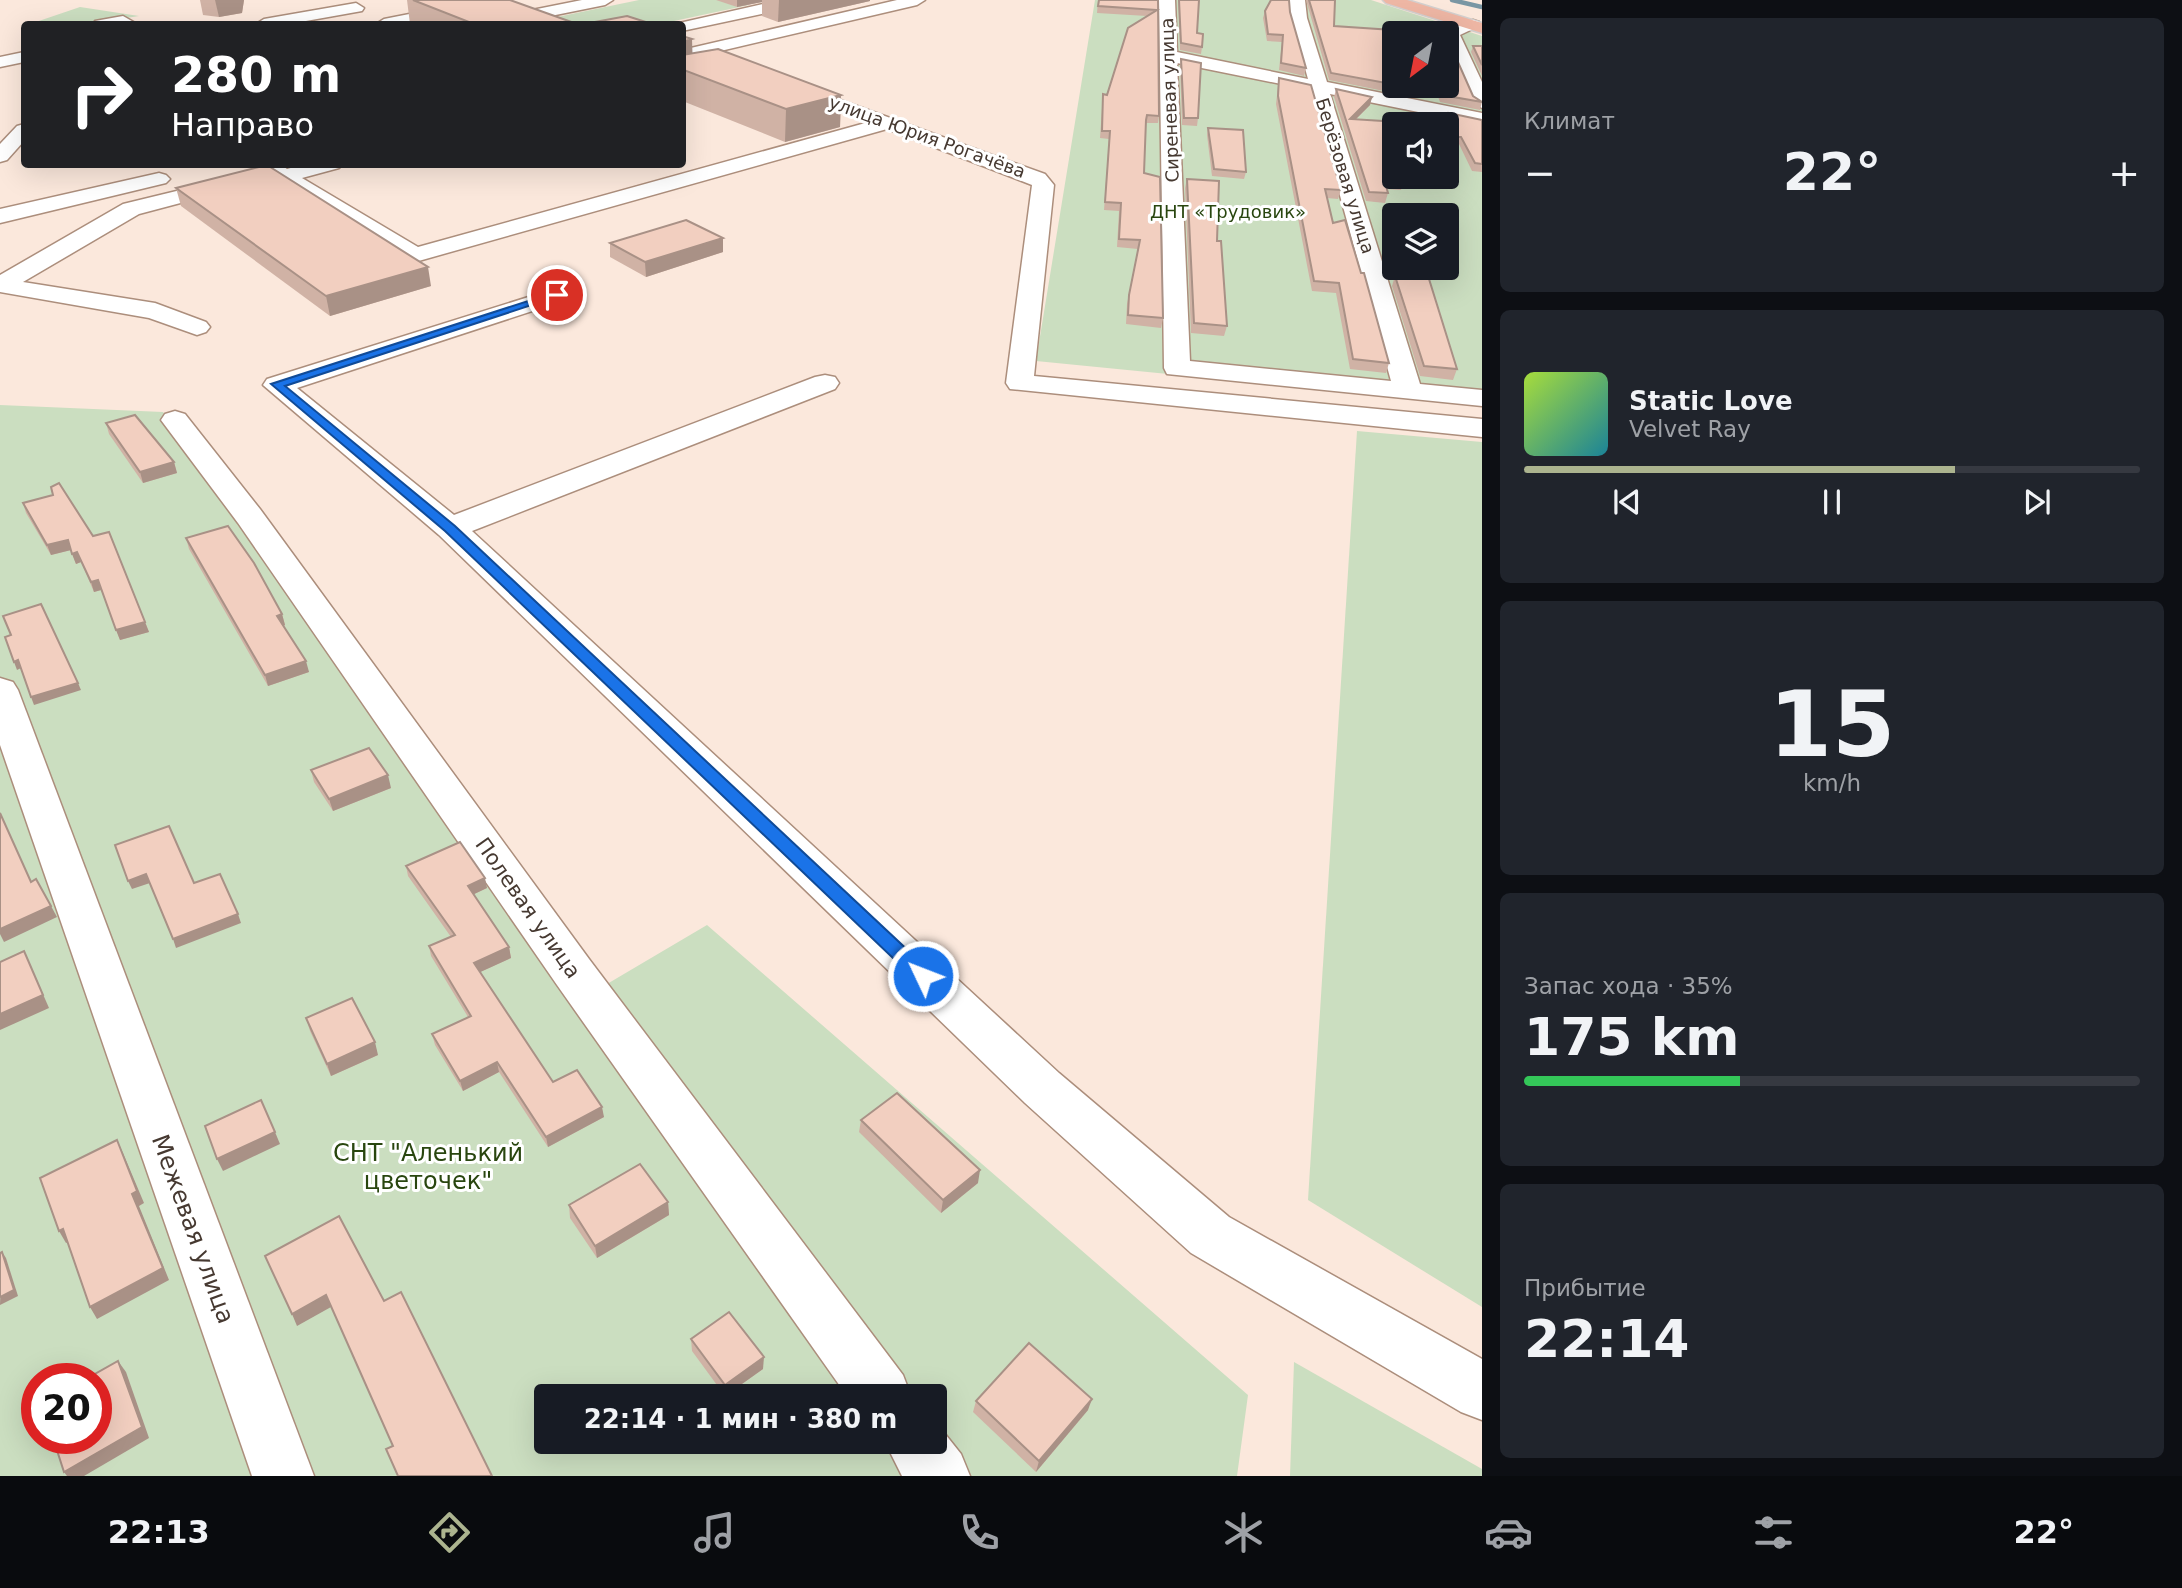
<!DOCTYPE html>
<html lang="ru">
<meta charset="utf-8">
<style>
body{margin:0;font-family:"DejaVu Sans",sans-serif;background:#20242c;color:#f1f3f6;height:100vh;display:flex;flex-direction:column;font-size:26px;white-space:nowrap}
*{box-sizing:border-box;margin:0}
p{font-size:23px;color:#9ea1a6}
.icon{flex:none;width:38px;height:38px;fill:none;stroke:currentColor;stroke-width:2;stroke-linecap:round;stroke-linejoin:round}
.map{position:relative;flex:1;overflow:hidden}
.details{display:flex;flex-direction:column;gap:18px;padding:18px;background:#0d0f14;width:700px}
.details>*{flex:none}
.guide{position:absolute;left:21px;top:21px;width:665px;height:147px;border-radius:7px;box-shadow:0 7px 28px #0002;background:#202124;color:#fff;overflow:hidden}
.needle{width:46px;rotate:212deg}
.buttons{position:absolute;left:1382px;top:21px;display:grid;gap:14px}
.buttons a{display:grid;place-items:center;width:77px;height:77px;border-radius:7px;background:#171b24;box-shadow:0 7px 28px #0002;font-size:35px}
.speed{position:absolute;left:21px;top:1363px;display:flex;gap:14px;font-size:35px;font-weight:700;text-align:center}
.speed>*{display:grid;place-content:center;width:91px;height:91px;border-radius:50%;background:#171b24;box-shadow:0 7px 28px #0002;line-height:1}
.speed .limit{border:10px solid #d22;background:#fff;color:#111}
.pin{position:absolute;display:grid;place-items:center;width:60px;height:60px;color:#fff;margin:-30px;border:4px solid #fff;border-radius:50%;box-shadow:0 2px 7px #0007}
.me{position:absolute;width:77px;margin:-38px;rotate:313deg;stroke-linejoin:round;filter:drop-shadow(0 0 5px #0008)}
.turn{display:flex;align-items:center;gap:24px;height:147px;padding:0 35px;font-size:32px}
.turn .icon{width:91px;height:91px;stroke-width:2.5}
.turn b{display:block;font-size:49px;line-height:60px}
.big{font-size:52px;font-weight:700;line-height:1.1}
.details .tile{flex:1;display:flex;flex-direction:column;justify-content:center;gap:10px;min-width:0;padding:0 24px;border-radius:10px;background:#20242c}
.details .dial{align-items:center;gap:0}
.dial b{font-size:91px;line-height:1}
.song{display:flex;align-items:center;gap:21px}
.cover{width:84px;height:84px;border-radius:10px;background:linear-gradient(135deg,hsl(80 70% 55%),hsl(190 70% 35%))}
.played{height:7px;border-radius:4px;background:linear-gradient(90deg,#acb48f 70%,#363941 70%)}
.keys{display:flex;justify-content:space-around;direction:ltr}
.heat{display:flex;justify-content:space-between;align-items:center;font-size:38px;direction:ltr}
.charge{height:10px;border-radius:5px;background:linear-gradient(90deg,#34c759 35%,#363941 0)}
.trip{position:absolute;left:534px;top:1384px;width:413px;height:70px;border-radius:7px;background:#171b24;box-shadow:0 7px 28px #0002;font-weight:700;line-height:70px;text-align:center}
.dock{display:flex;height:112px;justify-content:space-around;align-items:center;background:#090b0e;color:#9ea1a6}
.dock .icon{width:49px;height:49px}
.dock .selected{color:#acb48f}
.dock b{font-size:32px;color:#f1f3f6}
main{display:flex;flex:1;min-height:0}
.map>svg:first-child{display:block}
.green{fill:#cbdec0;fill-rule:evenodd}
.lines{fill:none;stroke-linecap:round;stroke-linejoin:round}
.stream{stroke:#7a96a3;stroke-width:4.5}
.minor-casing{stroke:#ac8e7c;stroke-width:3}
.major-casing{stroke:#d3cfce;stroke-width:3}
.minor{fill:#fff;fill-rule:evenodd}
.major{fill:#eeb6a4;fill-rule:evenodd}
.wall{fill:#d0b2a5}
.shaded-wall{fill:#a99186}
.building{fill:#f2cfc0;stroke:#a99186;stroke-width:2}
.route{fill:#1a73e8;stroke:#114b97;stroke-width:2}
.labels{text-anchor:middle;stroke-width:6;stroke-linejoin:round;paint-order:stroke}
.far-street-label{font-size:18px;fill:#463931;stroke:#fff}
.far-park-label{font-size:18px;fill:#29460f;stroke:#fff}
.street-label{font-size:21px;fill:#463931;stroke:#fff}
.near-park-label{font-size:24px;fill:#29460f;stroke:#fff}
.near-street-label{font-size:24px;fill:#463931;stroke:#fff}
</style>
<main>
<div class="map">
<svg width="1482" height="1476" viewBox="0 0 1482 1476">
<rect width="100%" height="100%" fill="#fbe8dc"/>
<!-- green -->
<g class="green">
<polygon points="639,0 735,0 749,5 660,24 547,24 538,21"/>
<path d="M1095 0H1371L1482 36V405L1036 361ZM1395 33H1447V86H1395ZM1395 124H1447V177H1395ZM1395 215H1447V268H1395Z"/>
<polygon points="80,7 139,16 88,24 30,24"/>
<path d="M0 405 163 412 607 984 707 925 1248 1395 1237 1476H0ZM37 1379H96V1438H37ZM546 1396H934V1442H546Z"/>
<polygon points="1357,431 1482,442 1482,1307 1308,1200"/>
<polygon points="1294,1362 1482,1469 1482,1476 1290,1476"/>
</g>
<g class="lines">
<!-- stream -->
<polyline class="stream" points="1452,0 1482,7"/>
<!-- minor casing -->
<g class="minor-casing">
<g id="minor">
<polygon points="582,0 613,0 605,5 511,24 474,11 406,24 376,24 384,19 475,1 512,14"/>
<polygon points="781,0 811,0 803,5 682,31 682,24 675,24"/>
<polygon points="897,0 925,0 917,5 682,60 682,50"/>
<path d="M1159 0H1175L1177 52 1308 79 1291 18 1289 0H1305L1307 18 1327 82 1482 113V125L1330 94 1420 384 1482 390V406L1167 374 1164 368ZM1177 63 1311 90 1391 381 1190 361Z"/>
<polygon points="356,3 364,8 362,11 289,24 256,24 264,19"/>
<polygon points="123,16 137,24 93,24 95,21"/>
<polygon points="1473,20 1479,22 1481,25 1460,35 1482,82 1482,108 1473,102 1447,43 1447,33 1444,33 1447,28"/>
<polygon points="24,52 24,62 0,67 0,57"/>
<polygon points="791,82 1045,174 1054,185 1034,376 1482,419 1482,437 1010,389 1006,383 1032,185 887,129 415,262 407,260 256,165 280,164 287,169 305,164 342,164 339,168 302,178 418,247 869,122 785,91 782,87 785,83"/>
<polygon points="24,124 24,141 7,160 0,162 0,144 17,126"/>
<polygon points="159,173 166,175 170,179 166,183 0,223 0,209"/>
<polygon points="230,178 237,180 241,184 237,188 139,214 23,282 155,303 206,322 210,327 206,332 197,335 149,318 0,292 0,275 123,204"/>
<polygon points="557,288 566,290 569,295 566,300 297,388 454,515 815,377 825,375 835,377 839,383 835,389 472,531 1059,1073 1229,1217 1482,1359 1482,1420 1461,1412 1191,1253 1025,1103 439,535 263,385 267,379"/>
<polygon points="175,411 185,414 260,509 589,959 903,1375 911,1396 847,1396 557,985 238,523 161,420 165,414"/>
<polygon points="0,678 13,682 18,690 314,1476 252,1476 0,745"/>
<polygon points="934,1420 961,1454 970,1476 902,1476 885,1442 934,1442"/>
</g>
</g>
<!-- major casing -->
<g class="major-casing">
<polygon id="major" points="1383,0 1407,0 1482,23 1482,33 1386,3"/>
</g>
<!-- minor -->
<use href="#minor" class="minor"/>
<!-- major -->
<use href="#major" class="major"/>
</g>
<!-- wall -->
<g class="wall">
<polygon points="200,0 244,0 242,13 219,17 203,15"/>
<polygon points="407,0 510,0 577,24 410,24"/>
<polygon points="716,0 870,0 870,1 778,22 762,16 762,2 737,7"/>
<polygon points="1098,0 1158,0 1159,116 1158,123 1146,123 1144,173 1163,318 1161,328 1126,324 1127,304 1138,249 1117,247 1119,211 1104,210 1109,139 1100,138 1103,94 1107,95 1147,16 1097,13"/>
<polygon points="1178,0 1199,0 1197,33 1202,47 1201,54 1180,50"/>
<polygon points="1306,0 1335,0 1334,26 1395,33 1395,80 1384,91 1329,80"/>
<polygon points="1265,11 1290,12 1306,68 1304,76 1279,70 1282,42 1267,41 1263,18"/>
<polygon points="682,36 692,54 841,95 840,127 785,142 685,102"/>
<polygon points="1473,46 1482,46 1482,76 1471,52"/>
<polygon points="1181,59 1198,118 1197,126 1182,125 1180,66"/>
<polygon points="1279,78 1341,190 1338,199 1327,198 1333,223 1389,363 1386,373 1350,369 1336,293 1312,291 1276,104"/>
<polygon points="1434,86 1447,86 1473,96 1482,102 1480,110 1440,102"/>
<polygon points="1336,89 1372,97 1370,105 1356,119 1404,181 1401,190 1387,189 1388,193 1385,203 1366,201 1334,97"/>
<polygon points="1449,113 1482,120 1482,172 1472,171 1459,144 1456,144 1447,121"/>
<polygon points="1208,128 1246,172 1244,179 1212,176 1207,135"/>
<polygon points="1187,179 1217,241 1227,326 1224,336 1191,333 1185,188"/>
<polygon points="176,188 431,286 330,316 181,206"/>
<polygon points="723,238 723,252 646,277 610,257 610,243"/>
<polygon points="1395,276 1457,369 1453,380 1420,376 1392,286"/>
<polygon points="106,423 174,462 177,473 143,483 109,434"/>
<polygon points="59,483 93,536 109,532 149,632 120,640 101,590 94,592 81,562 76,564 71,550 51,555 26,513 23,503 53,495 51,487"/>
<polygon points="186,538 282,614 285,625 284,626 309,672 268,686 189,549"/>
<polygon points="311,770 391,788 333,811 314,782"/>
<polygon points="406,866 487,888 474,894 509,947 511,958 480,972 553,1082 604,1117 548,1147 499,1072 463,1091 435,1045 432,1034 468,1017 431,956 429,946 451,937 408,876"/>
<polygon points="306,1018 378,1055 331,1076 310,1031"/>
<polygon points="861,1120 978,1183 941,1213 859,1132"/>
<polygon points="668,1202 669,1215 597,1258 570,1218 569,1205"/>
<polygon points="691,1339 763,1369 725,1396 692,1351"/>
<polygon points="976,1401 1088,1410 1036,1472 973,1412"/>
</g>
<!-- shaded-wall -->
<g class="shaded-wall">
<polygon points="215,0 244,0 242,13 219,17"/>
<polygon points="737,0 762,0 762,2 737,7"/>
<polygon points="779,0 870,0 870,1 778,22"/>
<polygon points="692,39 693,70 684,70 685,102 682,103 682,42"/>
<polygon points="1395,75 1395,80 1384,91 1386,83"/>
<polygon points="841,95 840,127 785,142 786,109"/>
<polygon points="1372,97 1370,105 1348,127 1350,119"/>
<polygon points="723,238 723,252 646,277 645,262"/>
<polygon points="428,267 431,286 330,316 326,296"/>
<polygon points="174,462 177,473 143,483 140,472"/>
<polygon points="68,540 71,550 51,555 47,545"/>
<polygon points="77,552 81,562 76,564 72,554"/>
<polygon points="98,580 101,590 94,592 91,582"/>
<polygon points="282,614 285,625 280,627 277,616"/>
<polygon points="145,622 149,632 120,640 116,630"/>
<polygon points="18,660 21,668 17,670 14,662"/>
<polygon points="306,661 309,672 268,686 265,675"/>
<polygon points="78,683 81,690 34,705 31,697"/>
<polygon points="388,775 391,788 333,811 329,799"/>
<polygon points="146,874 150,883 132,889 128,881"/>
<polygon points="485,878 487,888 470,896 468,886"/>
<polygon points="51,906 57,917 4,942 0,934 0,929"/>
<polygon points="238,914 241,923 176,948 173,939"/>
<polygon points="509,947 511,958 476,974 474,963"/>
<polygon points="24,951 49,1008 0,1030 0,1014"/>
<polygon points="375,1042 378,1055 331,1076 327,1064"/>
<polygon points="497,1062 499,1072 463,1091 460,1081"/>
<polygon points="602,1107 604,1117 548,1147 546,1137"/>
<polygon points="275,1132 280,1144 223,1171 217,1159"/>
<polygon points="117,1140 123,1153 144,1203 139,1206 169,1280 97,1319 90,1307 132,1194"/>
<polygon points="980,1170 978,1183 941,1213 943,1200"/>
<polygon points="668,1202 669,1215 597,1258 595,1246"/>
<polygon points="63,1229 71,1241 66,1243 59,1231"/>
<polygon points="2,1252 6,1258 18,1296 0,1305"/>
<polygon points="326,1295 331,1307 297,1326 292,1314"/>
<polygon points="764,1357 763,1369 725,1396 725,1385"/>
<polygon points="118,1361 126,1372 149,1438 84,1476 67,1476 64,1472"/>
<polygon points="1092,1399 1088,1410 1036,1472 1039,1461"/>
</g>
<!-- building -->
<g class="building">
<polygon points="413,0 510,0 577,24 474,24"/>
<polygon points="1099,0 1158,0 1159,116 1147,115 1146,120 1144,173 1160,177 1163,318 1128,315 1129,295 1140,240 1119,239 1121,203 1105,202 1110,131 1102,131 1103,94 1107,95 1128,28 1157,10 1098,6"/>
<polygon points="1179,0 1199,0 1197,33 1203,34 1202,47 1181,43"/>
<polygon points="1271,0 1289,0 1290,12 1306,68 1281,63 1283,35 1268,34 1265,11"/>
<polygon points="1309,0 1335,0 1334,26 1438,33 1395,33 1395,75 1386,83 1331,73"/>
<polygon points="627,16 652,24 584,24"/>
<polygon points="682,36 692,39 682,42"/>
<polygon points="1447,44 1450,44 1473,96 1482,102 1442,95 1439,86 1447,86"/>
<polygon points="1473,46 1482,46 1482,65"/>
<polygon points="718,49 841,95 786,109 684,70 682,71 682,55"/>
<polygon points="1181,59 1201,63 1198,118 1184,118"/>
<polygon points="1279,78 1311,85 1341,190 1325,189 1333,223 1345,220 1361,273 1364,273 1389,363 1353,359 1339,283 1314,281 1278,96"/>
<polygon points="1336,89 1372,97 1350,119 1383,121 1395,155 1395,177 1403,177 1404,181 1384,179 1388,193 1369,192"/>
<polygon points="1449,113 1482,120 1482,164 1475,163 1461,137 1458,137"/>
<polygon points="1208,128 1243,130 1246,172 1214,169"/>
<polygon points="267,165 428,267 326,296 176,188"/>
<polygon points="1187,179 1219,181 1217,241 1221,241 1227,326 1194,323"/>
<polygon points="686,220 723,238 645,262 610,243"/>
<polygon points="1395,276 1429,279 1457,369 1424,366"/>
<polygon points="135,415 174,462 140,472 106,423"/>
<polygon points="59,483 93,536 109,532 145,622 116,630 98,580 91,582 77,552 72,554 68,540 47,545 23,503 53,495 51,487"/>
<polygon points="228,526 254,563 282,614 277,616 306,661 265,675 186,538"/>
<polygon points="41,604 78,683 31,697 18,660 14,662 5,637 11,635 3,616"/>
<polygon points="369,748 388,775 329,799 311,770"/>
<polygon points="0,813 31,882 36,879 51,906 0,929"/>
<polygon points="169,826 194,883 220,874 238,914 173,939 146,874 128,881 115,845"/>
<polygon points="460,842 485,878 468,886 509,947 474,963 553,1082 577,1070 602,1107 546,1137 497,1062 460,1081 432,1034 471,1016 429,946 455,935 406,866"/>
<polygon points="24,951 43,995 0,1014 0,962"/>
<polygon points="352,998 375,1042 327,1064 306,1018"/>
<polygon points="897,1093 980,1170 943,1200 861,1120"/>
<polygon points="261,1100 275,1132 217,1159 205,1126"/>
<polygon points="117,1140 137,1191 132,1194 163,1268 90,1307 63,1229 59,1231 40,1178"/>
<polygon points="640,1164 668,1202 595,1246 569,1205"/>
<polygon points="339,1216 384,1301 401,1292 492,1476 398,1476 386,1449 393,1446 326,1295 292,1314 265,1256"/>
<polygon points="2,1252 14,1290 0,1297 0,1253"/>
<polygon points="729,1312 764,1357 725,1385 691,1339"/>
<polygon points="1029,1343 1092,1399 1039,1461 976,1401"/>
<polygon points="118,1361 142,1427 64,1472 53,1438 96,1438 96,1379 86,1379"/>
</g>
<!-- route -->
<polygon class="route" points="553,293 562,295 285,386 455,526 930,971 933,976 930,981 923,984 917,981 445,531 271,384"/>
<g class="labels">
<!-- far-street labels -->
<g class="far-street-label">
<text transform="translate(1170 100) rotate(-92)" y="6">Сиреневая улица</text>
<text transform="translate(927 137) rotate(20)" y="6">улица Юрия Рогачёва</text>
<text transform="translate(1345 176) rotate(73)" y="6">Берёзовая улица</text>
</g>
<!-- far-park labels -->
<g class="far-park-label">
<text x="1228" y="218">ДНТ «Трудовик»</text>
</g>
<!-- street labels -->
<g class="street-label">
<text transform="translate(528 908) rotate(55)" y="7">Полевая улица</text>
</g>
<!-- near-park labels -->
<g class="near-park-label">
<text x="428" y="1161">СНТ "Аленький<tspan x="428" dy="28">цветочек"</tspan></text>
</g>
<!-- near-street labels -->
<g class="near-street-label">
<text transform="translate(193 1229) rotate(70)" y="8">Межевая улица</text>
</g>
</g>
</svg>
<div class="buttons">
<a><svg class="needle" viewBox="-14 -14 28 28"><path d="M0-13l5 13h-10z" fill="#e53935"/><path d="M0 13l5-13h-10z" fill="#9ea1a6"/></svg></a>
<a><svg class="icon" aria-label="sound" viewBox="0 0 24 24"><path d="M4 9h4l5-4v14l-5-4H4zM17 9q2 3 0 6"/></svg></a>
<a><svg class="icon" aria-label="layers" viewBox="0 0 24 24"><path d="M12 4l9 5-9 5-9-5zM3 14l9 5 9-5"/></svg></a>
</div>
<div class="speed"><div class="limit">20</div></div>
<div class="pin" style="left:557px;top:295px;background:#d93025"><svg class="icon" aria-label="arrive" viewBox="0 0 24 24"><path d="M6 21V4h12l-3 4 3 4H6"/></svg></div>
<svg class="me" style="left:923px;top:976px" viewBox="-20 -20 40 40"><circle r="17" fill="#1a73e8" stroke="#fff" stroke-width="3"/><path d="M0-11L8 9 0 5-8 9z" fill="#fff"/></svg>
<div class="trip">22:14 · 1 мин · 380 m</div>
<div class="guide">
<div class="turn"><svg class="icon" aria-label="right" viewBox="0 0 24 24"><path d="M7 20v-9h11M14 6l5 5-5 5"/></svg><div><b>280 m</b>Направо</div></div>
</div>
</div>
<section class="details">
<div class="tile"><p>Климат</p>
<div class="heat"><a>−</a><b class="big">22°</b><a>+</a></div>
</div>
<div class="tile">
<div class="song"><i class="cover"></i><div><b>Static Love</b><p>Velvet Ray</p></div></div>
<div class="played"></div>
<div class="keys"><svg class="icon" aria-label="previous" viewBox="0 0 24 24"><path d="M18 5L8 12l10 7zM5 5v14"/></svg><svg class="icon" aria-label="pause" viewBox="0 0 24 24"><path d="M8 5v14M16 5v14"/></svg><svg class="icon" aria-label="next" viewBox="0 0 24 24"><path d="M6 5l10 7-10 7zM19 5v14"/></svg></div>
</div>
<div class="tile dial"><b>15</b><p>km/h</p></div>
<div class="tile"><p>Запас хода · 35%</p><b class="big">175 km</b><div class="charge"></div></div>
<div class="tile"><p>Прибытие</p><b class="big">22:14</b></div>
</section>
</main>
<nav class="dock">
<b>22:13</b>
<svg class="icon selected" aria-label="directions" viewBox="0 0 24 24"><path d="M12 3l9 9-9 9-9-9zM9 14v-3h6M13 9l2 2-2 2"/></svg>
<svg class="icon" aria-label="music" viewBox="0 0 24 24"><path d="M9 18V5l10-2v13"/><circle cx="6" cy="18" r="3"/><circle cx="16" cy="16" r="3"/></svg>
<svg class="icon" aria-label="phone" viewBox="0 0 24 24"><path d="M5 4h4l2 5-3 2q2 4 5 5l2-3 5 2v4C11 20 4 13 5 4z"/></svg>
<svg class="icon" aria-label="climate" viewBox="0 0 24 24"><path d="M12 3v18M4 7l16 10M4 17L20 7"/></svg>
<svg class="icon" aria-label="car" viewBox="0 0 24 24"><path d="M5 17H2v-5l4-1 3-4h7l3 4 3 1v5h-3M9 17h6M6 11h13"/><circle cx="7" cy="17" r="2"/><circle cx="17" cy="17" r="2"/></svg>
<svg class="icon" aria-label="filters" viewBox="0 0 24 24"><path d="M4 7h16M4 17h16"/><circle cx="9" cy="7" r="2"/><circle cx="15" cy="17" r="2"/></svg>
<b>22°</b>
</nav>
